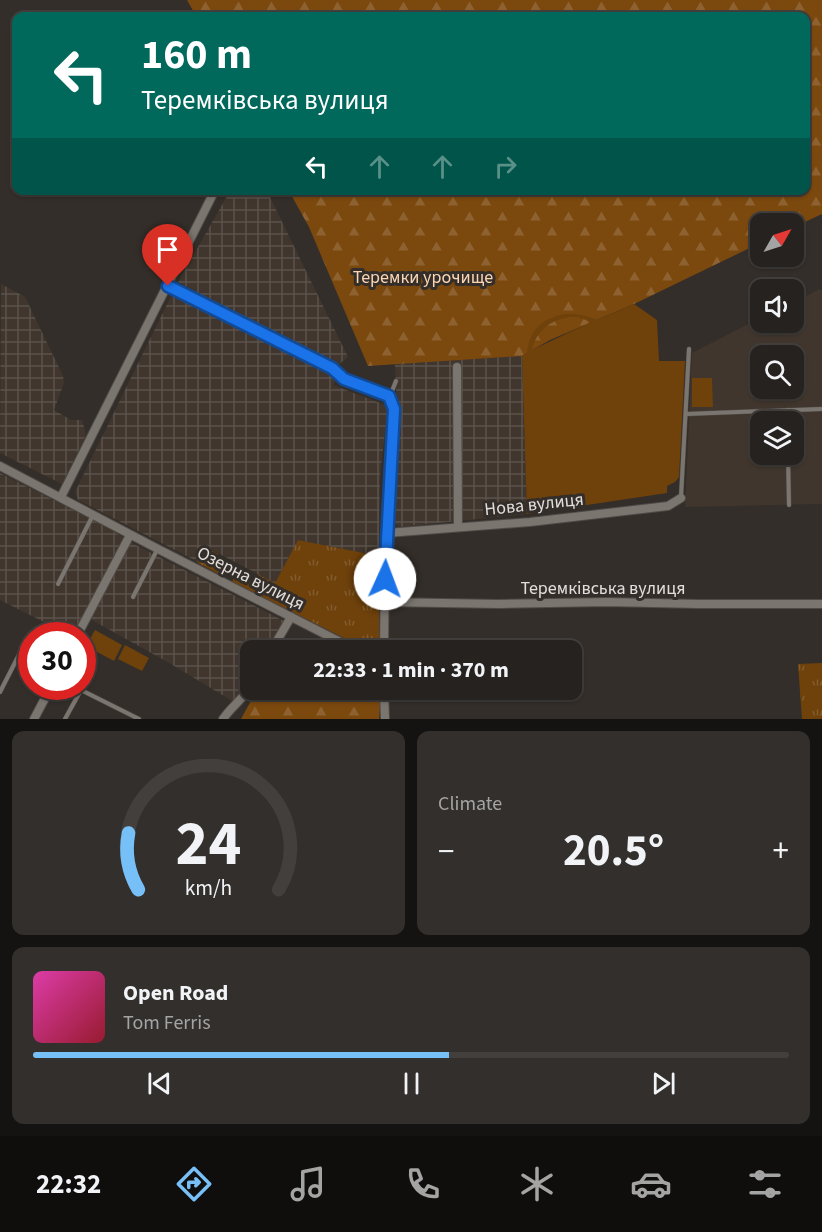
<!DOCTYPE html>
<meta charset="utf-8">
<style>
body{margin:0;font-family:"Source Sans 3",sans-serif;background:#322f2c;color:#f1f3f6;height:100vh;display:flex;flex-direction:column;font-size:22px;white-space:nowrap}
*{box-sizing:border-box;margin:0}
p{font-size:20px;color:#a4a4a4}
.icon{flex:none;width:33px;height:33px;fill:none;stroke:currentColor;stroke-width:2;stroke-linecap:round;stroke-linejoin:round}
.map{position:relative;height:719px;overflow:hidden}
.panel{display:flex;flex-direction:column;gap:12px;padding:12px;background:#151311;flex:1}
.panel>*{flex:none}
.hud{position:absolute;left:12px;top:12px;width:798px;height:183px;border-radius:12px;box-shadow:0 2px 4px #0004,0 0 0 2px #423f3d;background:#00695c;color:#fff;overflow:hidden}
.needle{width:39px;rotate:51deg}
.controls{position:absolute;left:750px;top:213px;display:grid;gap:12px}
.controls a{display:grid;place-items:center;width:54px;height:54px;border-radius:12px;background:#26221f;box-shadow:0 2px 4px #0004,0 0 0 2px #423f3d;font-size:30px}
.speed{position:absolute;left:18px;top:622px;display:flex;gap:12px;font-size:30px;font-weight:700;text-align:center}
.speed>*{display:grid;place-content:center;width:78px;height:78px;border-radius:50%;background:#26221f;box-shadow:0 2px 4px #0004,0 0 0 2px #423f3d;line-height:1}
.speed .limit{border:9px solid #d22;background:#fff;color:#111}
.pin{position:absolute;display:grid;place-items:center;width:51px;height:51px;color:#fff;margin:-62px -26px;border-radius:50% 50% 50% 0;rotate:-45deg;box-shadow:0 0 6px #0007}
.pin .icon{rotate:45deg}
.me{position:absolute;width:66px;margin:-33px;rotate:2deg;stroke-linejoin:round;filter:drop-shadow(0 0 4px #0008)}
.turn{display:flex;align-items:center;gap:21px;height:126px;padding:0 30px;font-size:27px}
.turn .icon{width:78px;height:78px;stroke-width:2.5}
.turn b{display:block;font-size:42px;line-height:51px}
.lanes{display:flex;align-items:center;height:57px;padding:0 30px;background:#0003;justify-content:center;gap:30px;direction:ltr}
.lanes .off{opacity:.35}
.big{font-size:45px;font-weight:700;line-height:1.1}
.panel .widget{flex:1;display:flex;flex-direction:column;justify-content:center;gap:9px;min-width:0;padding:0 21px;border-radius:12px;background:#322f2c}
.panel .dial{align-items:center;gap:0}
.dial svg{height:156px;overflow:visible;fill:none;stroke:#423f3d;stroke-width:7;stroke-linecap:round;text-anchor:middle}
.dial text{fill:#f1f3f6;stroke:none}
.song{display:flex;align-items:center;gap:18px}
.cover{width:72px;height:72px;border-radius:9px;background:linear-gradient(135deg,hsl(320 70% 55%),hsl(350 70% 35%))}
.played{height:6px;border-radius:3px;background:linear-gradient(90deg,#77bff7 55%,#423f3d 55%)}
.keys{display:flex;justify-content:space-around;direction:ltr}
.heat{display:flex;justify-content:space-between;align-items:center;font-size:33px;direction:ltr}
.panel .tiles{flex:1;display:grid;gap:12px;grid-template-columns:1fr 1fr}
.widget:last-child{grid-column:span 2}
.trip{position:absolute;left:240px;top:640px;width:342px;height:60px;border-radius:12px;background:#26221f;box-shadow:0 2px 4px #0004,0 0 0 2px #423f3d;font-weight:700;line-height:60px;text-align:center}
.menu{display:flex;height:96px;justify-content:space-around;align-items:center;background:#0f0e0c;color:#a4a4a4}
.menu .icon{width:42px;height:42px}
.menu .current{color:#77bff7}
.menu b{font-size:27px;color:#f1f3f6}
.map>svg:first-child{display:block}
.built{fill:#40362d;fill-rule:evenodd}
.industrial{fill:url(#industrial-grid)}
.grass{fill:url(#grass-tufts)}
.forest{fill:url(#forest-firs)}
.pitch{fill:#6f410b;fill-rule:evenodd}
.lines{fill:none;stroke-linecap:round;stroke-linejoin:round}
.lane-casing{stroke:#4f4a46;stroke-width:5}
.street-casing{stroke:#4f4a46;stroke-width:10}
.lane{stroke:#7b7570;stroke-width:4}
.street{stroke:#7b7570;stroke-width:8}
.route-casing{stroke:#114b97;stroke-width:15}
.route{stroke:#1a73e8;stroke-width:10}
.labels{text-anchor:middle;stroke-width:6;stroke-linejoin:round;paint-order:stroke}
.park-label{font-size:18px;fill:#fbd5b4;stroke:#332e29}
.street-label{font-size:18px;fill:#e2dedb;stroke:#332e29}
</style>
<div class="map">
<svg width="822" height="719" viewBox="0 0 822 719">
<defs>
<pattern id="industrial-grid" width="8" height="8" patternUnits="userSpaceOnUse" patternTransform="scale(1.5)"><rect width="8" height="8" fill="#40362d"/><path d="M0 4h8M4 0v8" fill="none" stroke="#5b534b"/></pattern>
<pattern id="grass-tufts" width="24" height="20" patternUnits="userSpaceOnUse" patternTransform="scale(1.5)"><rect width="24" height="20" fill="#6f410b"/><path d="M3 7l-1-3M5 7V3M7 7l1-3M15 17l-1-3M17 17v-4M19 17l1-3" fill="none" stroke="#835c2e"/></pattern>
<pattern id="forest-firs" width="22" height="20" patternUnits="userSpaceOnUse" patternTransform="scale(1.5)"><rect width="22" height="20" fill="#7b480e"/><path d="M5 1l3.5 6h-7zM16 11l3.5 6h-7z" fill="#8d6230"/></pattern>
</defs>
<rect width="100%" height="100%" fill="#332e29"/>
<!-- built -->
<path class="built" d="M820 289 822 291V504L685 507 692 353 760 318V322H794V302ZM760 356H794V388H760ZM760 422H794V454H760Z"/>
<!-- industrial -->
<g class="industrial">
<polygon points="230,191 267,191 348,357 336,367 178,282"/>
<polygon points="1,284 25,297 63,376 64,383 54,410 71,420 82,420 86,435 62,484 0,453"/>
<polygon points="173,292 330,370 337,378 333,385 388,406 380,476 379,556 298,540 275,583 210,549 202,564 78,500 75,492"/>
<polygon points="522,356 527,514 398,527 394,522 397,409 395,364"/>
<polygon points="0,473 99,523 136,545 284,621 265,651 250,651 250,675 234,702 171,664 83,615 72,636 0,600"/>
</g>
<!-- grass -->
<g class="grass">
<polygon points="298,540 379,556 379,642 374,651 370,651 232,582 235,575 252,582 257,574 275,583"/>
<polygon points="209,549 218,554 214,561 225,568 221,575 198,563 198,561 203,563"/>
<polygon points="822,663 822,719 802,719 798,664"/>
</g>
<!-- forest -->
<g class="forest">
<polygon points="187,0 822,0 822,214 794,227 794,224 760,224 760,243 634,304 550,340 522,356 368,366 309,227 289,191 806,190 806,16 196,16"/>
<polygon points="257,690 372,690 379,693 381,696 379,719 241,719"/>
</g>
<!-- pitch -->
<g class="pitch">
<path d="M634 304 657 320 659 361H685L679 477 675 482 667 486V493L527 514 522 356 527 353C530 316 568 306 597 320ZM569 317H578L591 322 532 350C536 331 550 320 569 317Z"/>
<polygon points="692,378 712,378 713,407 692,407"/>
<polygon points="95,630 122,645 114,661 86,646"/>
<polygon points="125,645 149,658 142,671 118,659"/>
</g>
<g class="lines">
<!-- lane casing -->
<g class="lane-casing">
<g id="lane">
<polyline points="390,396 396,381"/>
<polyline points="788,410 788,422"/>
<polyline points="686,414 821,409"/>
<polyline points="788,454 789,505"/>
<polyline points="681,497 689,349"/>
<polyline points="58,584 93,515"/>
<polyline points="133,597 157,550"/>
<polyline points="0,692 23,647 32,652"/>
<polyline points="65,719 81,690 139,719"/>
</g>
</g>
<!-- street casing -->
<g class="street-casing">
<g id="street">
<polyline points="168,286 332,368 344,379 389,396 394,409 385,557 384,651"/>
<polyline points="457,367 458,527"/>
<polyline points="0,466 158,549 358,651"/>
<polyline points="61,497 215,190"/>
<polyline points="387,533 530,522 668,506 681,498"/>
<polyline points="384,602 499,604 607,602 699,604 822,604"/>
<polyline points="77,636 130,535"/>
<polyline points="271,651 291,617"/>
<polyline points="384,690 385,719"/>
<polyline points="34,719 51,687"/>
<path d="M223 719C231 707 243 699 250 687"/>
</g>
</g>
<!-- lane -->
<use href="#lane" class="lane"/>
<!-- street -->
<use href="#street" class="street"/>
</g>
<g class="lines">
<!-- route casing -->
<g class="route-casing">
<polyline id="route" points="168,286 332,368 344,379 389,396 394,409 385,579"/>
</g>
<!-- route -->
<use href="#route" class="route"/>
</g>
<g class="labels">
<!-- park labels -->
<g class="park-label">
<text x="423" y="283">Теремки урочище</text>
</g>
<!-- street labels -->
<g class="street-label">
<text transform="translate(534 504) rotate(-6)" y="6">Нова вулиця</text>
<text transform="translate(251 578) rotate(27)" y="6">Озерна вулиця</text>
<text x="603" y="594">Теремківська вулиця</text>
</g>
</g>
</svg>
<div class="controls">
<a><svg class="needle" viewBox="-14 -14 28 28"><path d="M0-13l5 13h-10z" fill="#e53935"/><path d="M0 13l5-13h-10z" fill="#a4a4a4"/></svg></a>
<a><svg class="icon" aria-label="sound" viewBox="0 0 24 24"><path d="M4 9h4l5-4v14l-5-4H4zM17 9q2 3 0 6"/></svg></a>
<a><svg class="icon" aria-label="search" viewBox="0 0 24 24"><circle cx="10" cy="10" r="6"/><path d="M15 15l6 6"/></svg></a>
<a><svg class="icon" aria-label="layers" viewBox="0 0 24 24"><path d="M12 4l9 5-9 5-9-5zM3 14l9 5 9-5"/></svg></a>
</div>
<div class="speed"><div class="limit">30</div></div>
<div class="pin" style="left:168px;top:286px;background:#d93025"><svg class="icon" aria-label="arrive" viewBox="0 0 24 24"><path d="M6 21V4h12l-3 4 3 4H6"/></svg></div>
<svg class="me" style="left:385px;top:579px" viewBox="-20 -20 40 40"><circle r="19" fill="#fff"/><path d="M0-13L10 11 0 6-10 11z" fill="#1a73e8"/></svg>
<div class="trip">22:33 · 1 min · 370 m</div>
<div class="hud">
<div class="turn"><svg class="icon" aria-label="left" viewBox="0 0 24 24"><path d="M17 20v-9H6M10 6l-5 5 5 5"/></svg><div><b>160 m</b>Теремківська вулиця</div></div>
<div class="lanes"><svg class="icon" aria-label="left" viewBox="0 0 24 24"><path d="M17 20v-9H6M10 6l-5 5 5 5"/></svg><svg class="icon off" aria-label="ahead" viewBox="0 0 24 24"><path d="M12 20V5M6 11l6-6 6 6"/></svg><svg class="icon off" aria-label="ahead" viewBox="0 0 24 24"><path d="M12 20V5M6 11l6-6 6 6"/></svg><svg class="icon off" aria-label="right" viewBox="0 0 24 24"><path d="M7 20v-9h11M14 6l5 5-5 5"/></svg></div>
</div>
</div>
<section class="panel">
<div class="tiles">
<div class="widget dial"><svg viewBox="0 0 100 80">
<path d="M14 69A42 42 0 1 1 86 69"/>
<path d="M14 69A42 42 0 0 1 9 40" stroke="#77bff7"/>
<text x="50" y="56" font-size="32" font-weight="700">24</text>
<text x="50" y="72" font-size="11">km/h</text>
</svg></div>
<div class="widget"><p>Climate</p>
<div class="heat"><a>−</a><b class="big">20.5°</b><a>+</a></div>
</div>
<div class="widget">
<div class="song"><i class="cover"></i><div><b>Open Road</b><p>Tom Ferris</p></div></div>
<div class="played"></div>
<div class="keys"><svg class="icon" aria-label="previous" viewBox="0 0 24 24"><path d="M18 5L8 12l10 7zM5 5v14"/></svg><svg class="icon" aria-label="pause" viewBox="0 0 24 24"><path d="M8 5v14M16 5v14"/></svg><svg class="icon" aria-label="next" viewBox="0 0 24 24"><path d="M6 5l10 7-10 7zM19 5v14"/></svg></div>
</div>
</div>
</section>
<nav class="menu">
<b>22:32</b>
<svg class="icon current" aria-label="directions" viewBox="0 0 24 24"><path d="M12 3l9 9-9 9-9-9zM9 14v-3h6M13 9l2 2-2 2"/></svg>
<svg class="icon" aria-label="music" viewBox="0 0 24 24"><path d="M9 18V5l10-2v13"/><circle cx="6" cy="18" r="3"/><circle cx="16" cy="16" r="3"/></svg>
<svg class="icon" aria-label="phone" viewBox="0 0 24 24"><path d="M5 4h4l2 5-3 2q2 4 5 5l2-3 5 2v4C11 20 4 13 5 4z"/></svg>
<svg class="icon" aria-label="climate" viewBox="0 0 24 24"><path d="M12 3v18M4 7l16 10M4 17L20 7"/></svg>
<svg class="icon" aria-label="car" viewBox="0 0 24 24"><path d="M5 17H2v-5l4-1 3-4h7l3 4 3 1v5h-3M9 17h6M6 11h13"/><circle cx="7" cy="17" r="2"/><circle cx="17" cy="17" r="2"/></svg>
<svg class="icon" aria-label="filters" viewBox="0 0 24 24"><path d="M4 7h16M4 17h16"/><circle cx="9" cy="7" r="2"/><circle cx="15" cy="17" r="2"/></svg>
</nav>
